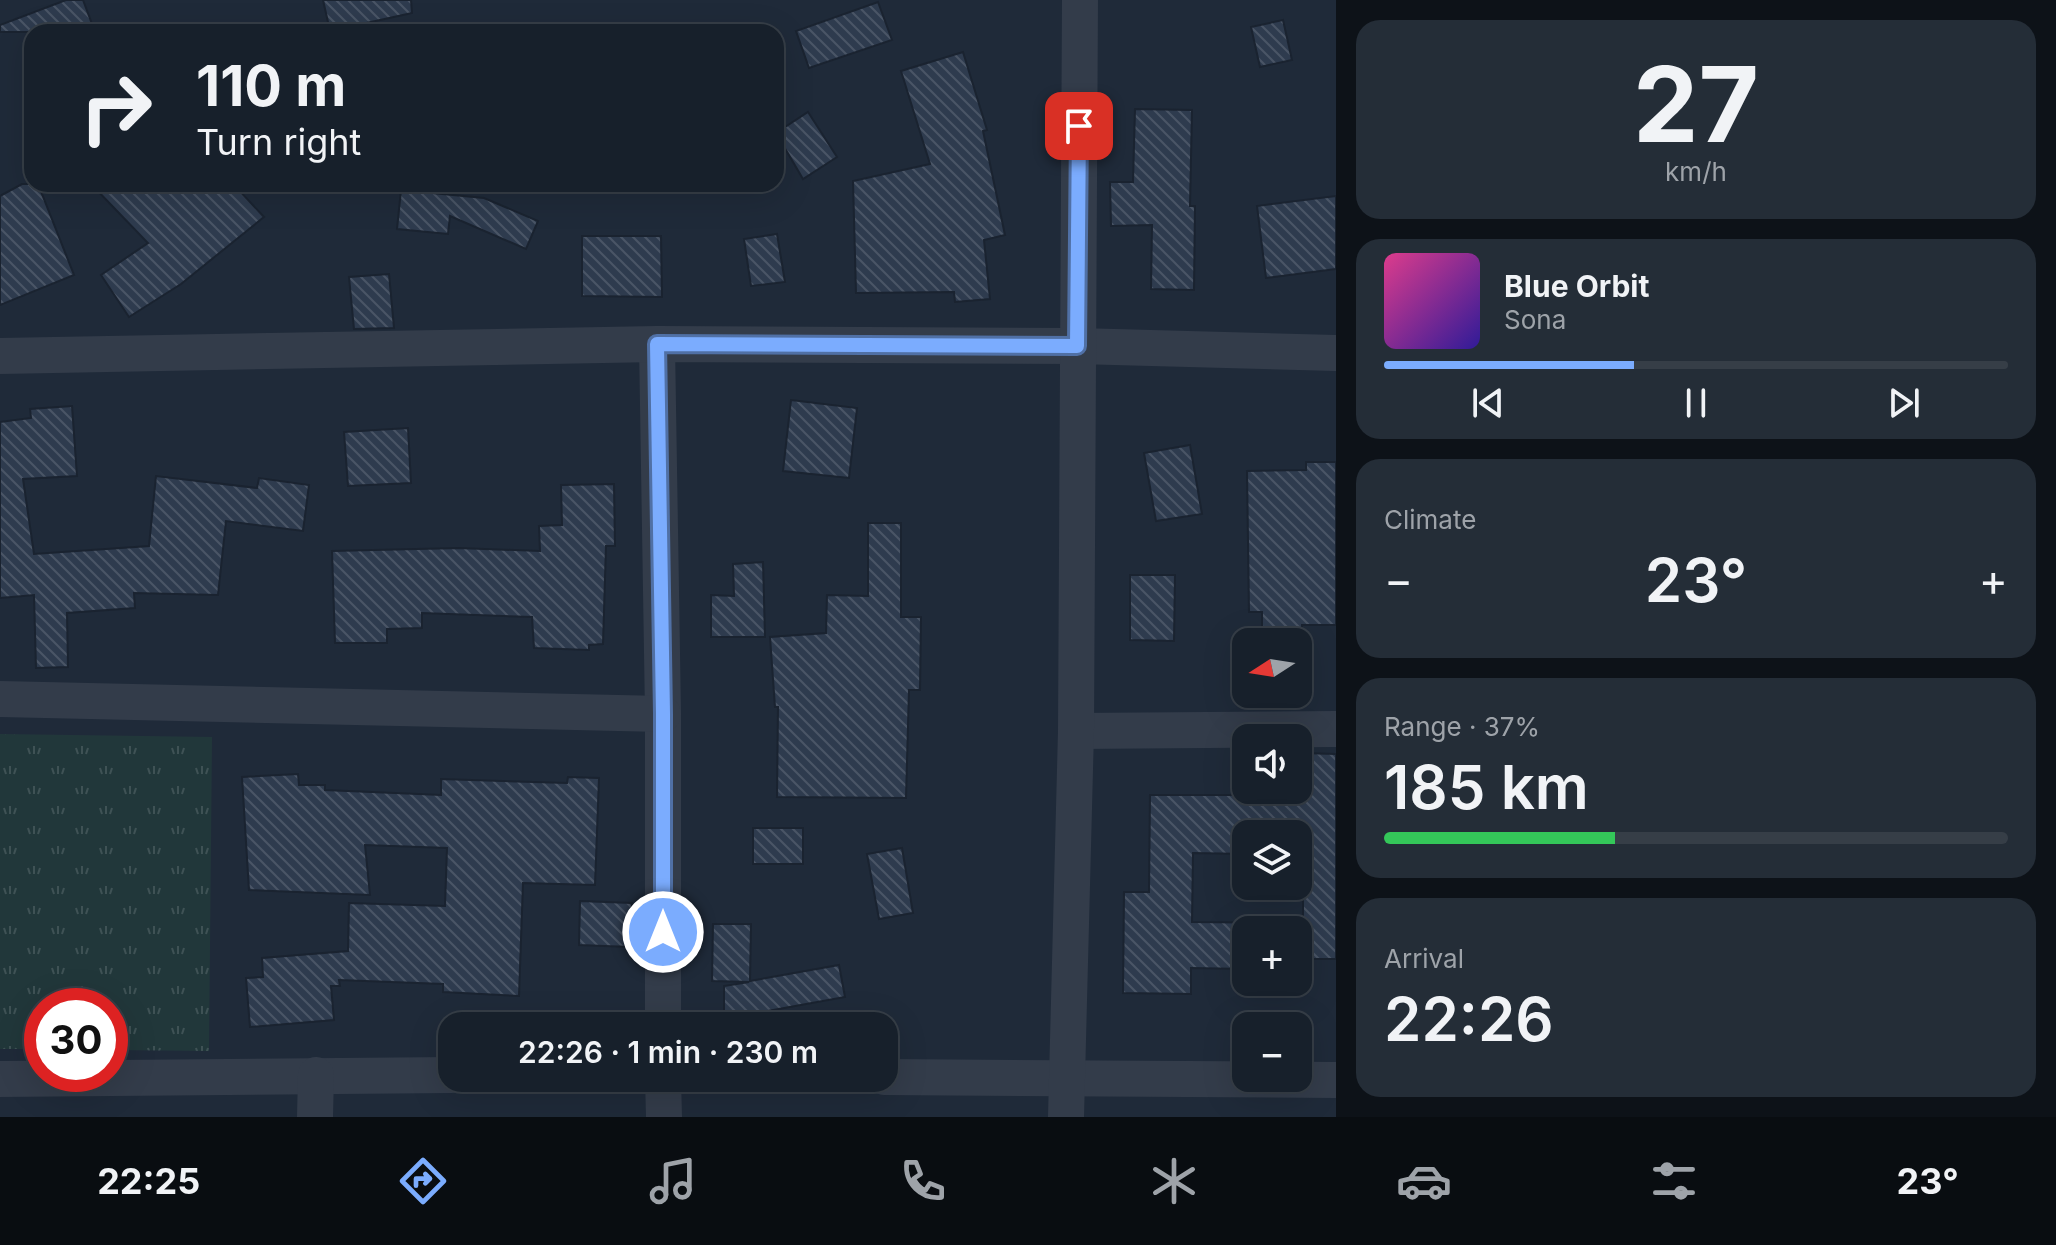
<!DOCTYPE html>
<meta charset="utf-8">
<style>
body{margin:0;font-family:Inter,sans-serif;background:#242d37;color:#f1f3f6;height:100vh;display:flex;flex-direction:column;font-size:30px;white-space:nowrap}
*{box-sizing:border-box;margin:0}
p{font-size:26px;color:#9ea3a9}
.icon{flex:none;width:44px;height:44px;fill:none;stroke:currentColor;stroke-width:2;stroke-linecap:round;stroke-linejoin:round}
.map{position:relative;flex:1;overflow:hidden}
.details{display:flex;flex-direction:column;gap:20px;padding:20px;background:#0d1218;width:720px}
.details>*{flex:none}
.banner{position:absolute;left:24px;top:24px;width:760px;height:168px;border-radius:24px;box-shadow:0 8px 32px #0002,0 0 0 2px #363e47;background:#17202b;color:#f1f3f6;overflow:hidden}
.needle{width:52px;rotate:258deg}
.tools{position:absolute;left:1232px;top:628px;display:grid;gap:16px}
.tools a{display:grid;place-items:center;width:80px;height:80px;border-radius:16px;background:#17202b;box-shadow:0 8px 32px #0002,0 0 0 2px #363e47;font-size:40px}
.speed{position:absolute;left:24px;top:988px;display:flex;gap:16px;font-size:40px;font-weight:700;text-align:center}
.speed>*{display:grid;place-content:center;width:104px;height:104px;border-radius:50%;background:#17202b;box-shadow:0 8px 32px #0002,0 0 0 2px #363e47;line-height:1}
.speed .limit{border:12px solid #d22;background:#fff;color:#111}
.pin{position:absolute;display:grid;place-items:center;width:68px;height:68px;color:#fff;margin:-34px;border-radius:16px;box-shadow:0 4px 12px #0006}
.me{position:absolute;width:88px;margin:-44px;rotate:0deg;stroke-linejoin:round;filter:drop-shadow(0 0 6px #0008)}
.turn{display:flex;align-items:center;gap:28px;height:168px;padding:0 40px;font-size:36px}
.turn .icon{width:104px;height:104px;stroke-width:2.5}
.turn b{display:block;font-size:56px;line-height:68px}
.big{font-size:60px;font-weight:600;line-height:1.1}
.details .card{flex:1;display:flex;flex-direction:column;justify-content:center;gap:12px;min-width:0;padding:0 28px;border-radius:24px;background:#242d37}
.details .dial{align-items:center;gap:0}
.dial b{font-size:104px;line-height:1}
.song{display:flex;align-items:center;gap:24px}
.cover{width:96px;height:96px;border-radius:12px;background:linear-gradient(135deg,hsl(330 70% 55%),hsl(250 70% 35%))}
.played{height:8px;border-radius:4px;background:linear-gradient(90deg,#7bacfe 40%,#363e47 40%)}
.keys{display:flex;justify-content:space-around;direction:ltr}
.heat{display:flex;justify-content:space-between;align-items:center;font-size:44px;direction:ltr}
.charge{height:12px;border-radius:6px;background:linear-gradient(90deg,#34c759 37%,#363e47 0)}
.trip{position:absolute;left:438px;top:1012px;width:460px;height:80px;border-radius:24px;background:#17202b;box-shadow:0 8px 32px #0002,0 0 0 2px #363e47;font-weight:600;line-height:80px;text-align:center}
.tab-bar{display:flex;height:128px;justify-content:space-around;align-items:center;background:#090d11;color:#9ea3a9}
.tab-bar .icon{width:56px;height:56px}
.tab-bar .on{color:#7bacfe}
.tab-bar b{font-size:36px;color:#f1f3f6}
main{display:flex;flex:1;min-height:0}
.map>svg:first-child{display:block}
.grass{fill:url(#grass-tufts)}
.building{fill:url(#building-back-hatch);stroke:#1a2330;stroke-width:2;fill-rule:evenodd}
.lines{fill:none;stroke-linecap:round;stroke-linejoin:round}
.minor{stroke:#333c4a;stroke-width:36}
.route-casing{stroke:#5070a5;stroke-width:20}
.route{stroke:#7bacfe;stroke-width:14}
</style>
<main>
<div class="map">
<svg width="1336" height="1117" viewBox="0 0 1336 1117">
<defs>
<pattern id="grass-tufts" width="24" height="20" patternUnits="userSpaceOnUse" patternTransform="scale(2)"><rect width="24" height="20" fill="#21373a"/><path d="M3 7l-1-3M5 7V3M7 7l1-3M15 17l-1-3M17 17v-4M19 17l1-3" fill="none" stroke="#3f5255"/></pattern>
<pattern id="building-back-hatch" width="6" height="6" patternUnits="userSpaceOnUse" patternTransform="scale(2)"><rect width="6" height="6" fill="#2e3b4e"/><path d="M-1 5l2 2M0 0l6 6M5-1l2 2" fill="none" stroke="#4a5566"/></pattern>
</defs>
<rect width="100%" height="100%" fill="#1f2a39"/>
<!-- grass -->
<polygon class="grass" points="0,734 212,737 209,1051 110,1050 110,1006 42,1006 42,1049 0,1049"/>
<!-- building -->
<g class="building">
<polygon points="66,0 83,0 95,32 0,32 0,25"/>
<polygon points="323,0 411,0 412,13 330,31"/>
<polygon points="878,2 892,40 809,68 796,31"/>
<polygon points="1283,20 1292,60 1260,67 1251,27"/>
<polygon points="963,52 987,130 983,131 1005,235 984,240 990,299 955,302 954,292 856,293 853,181 930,164 901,71"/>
<polygon points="1135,109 1192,110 1190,206 1195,206 1194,290 1151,289 1152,225 1111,226 1110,182 1133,182"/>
<polygon points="808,112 837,157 803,179 776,133"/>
<polygon points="22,184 38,184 74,275 0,305 0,196"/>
<polygon points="91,184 233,184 264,217 181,284 129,317 101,275 148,243"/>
<polygon points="401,190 484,198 538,221 526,249 450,216 448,234 397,229"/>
<polygon points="1336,196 1336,269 1266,278 1257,206"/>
<polygon points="777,234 785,282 751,286 744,239"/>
<polygon points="582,236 661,236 662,297 582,296"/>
<polygon points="389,274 394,328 354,329 349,277"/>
<polygon points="791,400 857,408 849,478 783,471"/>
<polygon points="72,406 77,476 23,479 34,554 149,546 156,476 257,488 259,478 309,485 303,531 226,521 218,595 134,593 135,608 67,613 68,667 36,668 34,595 0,598 0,422 31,418 30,409"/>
<polygon points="408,428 411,483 348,486 344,432"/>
<polygon points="1190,445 1202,514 1156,521 1144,453"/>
<polygon points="1306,462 1336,462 1336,625 1302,625 1302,642 1262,642 1262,612 1249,612 1247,471 1306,470"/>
<polygon points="614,484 615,546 606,546 603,644 589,645 589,650 534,648 532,617 422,613 422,628 387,629 387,643 335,643 332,551 459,548 540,551 539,526 562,525 561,485"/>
<polygon points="868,523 901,523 901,617 921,617 920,690 909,690 906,798 777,797 778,707 775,707 770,637 826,633 827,595 868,596"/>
<polygon points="763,562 765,637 711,637 711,595 734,596 733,564"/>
<polygon points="1130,575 1175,575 1174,641 1130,640"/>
<path d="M1302 753 1336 754V959H1298V930H1246V969L1191 968V994L1123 993 1124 892H1149L1150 795H1301ZM1246 834H1303V923L1192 922 1193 853 1246 854Z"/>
<polygon points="298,774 299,785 325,785 325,790 441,795 441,779 567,783 568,777 599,778 595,885 523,883 519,996 443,992 443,984 339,980 340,986 331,986 334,1020 250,1027 246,978 263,977 262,958 348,951 349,903 445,906 447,848 365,845 370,895 249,890 242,777"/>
<rect x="753" y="828" width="50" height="36"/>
<polygon points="902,848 913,913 879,919 867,854"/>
<polygon points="580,901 632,903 630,947 579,945"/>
<polygon points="713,924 751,924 750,981 839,965 845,997 762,1012 761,1026 724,1025 724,986 749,982 712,981"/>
</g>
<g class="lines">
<!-- minor -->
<g class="minor">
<polyline points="657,344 663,714 663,1026"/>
<polyline points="0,356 657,344 1077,346 1336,353"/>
<polyline points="0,699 663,714"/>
<polyline points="1076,731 1336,729"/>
<polyline points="884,1077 1336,1080"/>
<polyline points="663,1078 664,1117"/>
<polyline points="0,1079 452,1075"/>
<polyline points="315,1117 316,1075"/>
<polyline points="1066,1117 1076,731 1080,0"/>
</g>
</g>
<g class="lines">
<!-- route casing -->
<g class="route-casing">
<polyline id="route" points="663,932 663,714 657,344 1077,346 1079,126"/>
</g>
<!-- route -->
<use href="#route" class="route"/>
</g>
</svg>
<div class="tools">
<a><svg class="needle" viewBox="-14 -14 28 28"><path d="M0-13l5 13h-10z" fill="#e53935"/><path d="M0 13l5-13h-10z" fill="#9ea3a9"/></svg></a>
<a><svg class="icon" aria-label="sound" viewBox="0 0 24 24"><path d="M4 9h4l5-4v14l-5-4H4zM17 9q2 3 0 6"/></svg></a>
<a><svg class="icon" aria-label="layers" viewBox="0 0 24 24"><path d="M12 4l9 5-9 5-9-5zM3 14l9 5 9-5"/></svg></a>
<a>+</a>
<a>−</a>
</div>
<div class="speed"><div class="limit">30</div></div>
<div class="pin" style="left:1079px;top:126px;background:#d93025"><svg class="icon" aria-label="arrive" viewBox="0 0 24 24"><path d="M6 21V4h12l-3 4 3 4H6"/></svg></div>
<svg class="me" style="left:663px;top:932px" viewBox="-20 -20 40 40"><circle r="17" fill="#7bacfe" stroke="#fff" stroke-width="3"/><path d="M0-11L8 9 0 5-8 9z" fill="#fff"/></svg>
<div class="trip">22:26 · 1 min · 230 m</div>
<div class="banner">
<div class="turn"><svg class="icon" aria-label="right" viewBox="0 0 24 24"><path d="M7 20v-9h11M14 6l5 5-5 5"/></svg><div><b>110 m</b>Turn right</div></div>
</div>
</div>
<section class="details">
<div class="card dial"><b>27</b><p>km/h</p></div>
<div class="card">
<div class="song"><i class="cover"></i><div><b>Blue Orbit</b><p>Sona</p></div></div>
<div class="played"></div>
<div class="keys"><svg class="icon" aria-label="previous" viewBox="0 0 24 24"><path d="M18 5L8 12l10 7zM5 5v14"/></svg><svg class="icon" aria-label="pause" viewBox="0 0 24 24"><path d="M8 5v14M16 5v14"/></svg><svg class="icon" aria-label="next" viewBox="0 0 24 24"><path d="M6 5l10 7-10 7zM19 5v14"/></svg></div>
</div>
<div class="card"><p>Climate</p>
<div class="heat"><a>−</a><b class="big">23°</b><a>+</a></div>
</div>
<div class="card"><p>Range · 37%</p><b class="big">185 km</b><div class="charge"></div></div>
<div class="card"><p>Arrival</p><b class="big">22:26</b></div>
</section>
</main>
<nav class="tab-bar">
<b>22:25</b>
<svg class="icon on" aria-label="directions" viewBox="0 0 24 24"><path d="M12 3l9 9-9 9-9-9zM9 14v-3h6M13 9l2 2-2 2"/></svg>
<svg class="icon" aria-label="music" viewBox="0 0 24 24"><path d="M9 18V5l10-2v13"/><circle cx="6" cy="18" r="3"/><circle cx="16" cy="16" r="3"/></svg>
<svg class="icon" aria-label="phone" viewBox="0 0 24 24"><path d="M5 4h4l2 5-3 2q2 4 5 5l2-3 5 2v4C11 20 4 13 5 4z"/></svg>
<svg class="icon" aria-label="climate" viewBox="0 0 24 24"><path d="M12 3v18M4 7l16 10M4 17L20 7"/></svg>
<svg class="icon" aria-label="car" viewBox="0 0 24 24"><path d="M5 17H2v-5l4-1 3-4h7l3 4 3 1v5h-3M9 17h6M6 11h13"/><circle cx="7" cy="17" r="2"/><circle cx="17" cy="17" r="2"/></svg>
<svg class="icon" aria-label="filters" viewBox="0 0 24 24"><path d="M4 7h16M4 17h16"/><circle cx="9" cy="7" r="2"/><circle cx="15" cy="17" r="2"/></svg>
<b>23°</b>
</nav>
